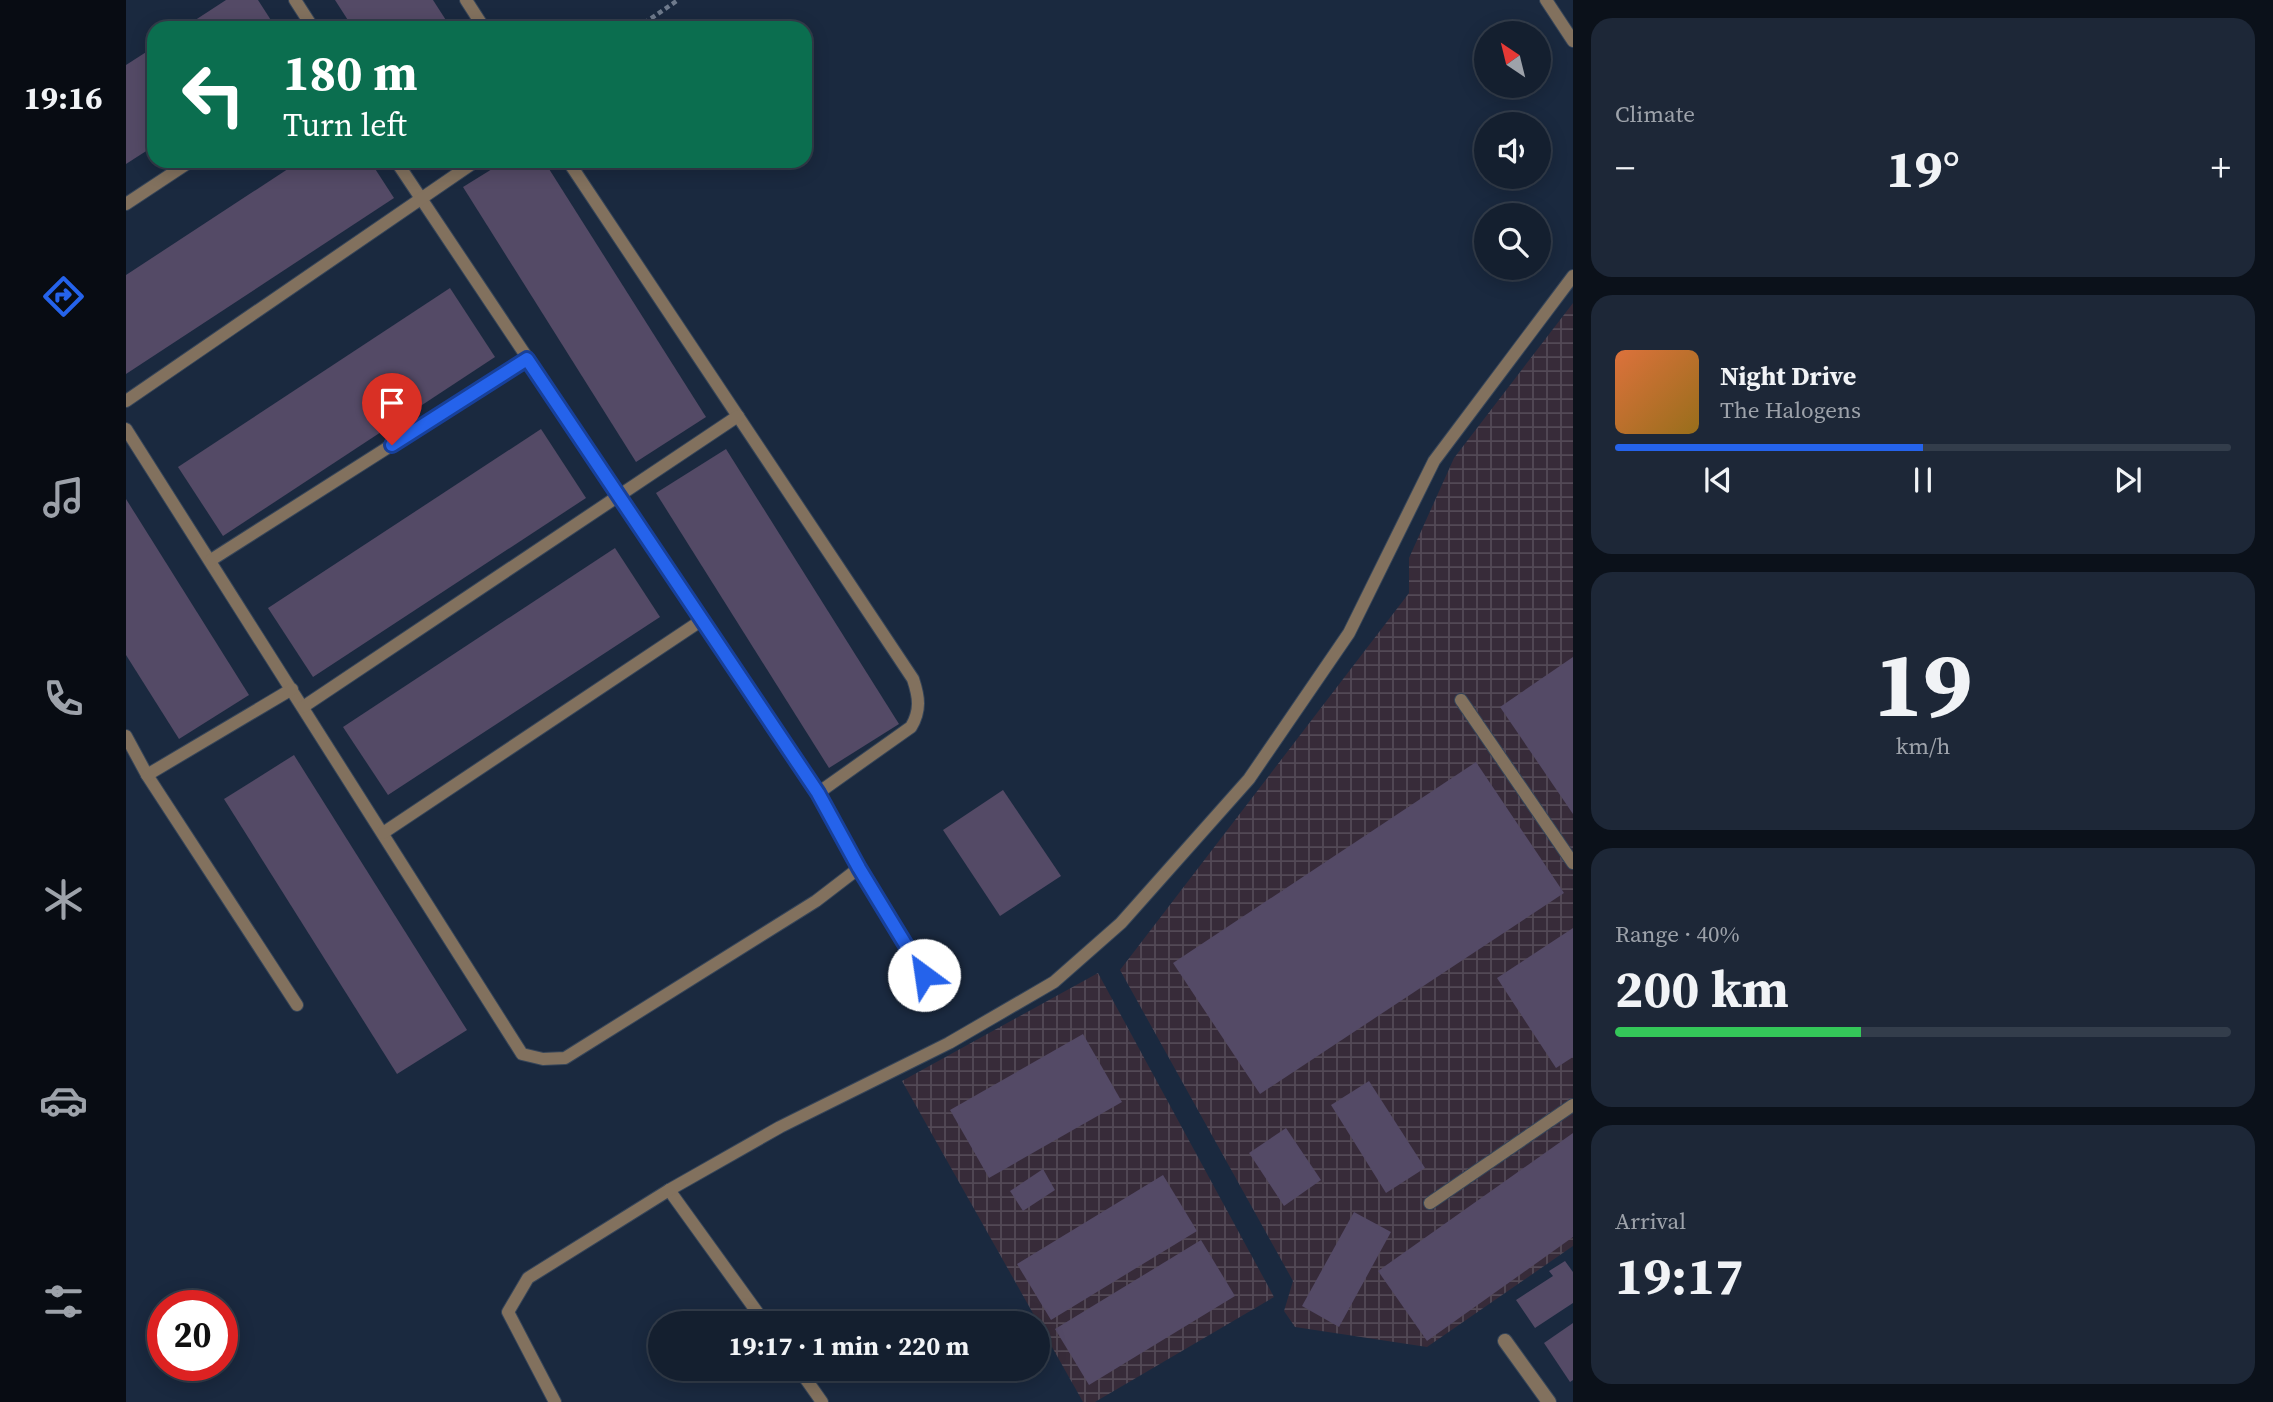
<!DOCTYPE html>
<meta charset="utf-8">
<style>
body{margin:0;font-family:"Source Serif 4",serif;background:#1d2737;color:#f1f3f6;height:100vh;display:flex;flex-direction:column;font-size:26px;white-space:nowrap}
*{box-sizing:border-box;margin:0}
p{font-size:23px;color:#9da2aa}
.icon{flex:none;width:38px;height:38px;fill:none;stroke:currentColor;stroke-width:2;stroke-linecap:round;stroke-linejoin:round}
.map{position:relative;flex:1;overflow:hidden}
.sheet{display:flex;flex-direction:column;gap:18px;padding:18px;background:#0b111a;width:700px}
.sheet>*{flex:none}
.guide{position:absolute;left:21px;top:21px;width:665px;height:147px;border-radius:21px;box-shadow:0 4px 18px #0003,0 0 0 2px #333d4b;background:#0b6e4f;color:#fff;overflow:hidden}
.needle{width:46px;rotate:325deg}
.controls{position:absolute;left:1348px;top:21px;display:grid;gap:14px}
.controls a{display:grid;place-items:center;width:77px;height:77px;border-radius:50%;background:#141f2f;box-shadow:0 4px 18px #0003,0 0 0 2px #333d4b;font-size:35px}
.speed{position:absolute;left:21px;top:1290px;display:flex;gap:14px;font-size:35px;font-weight:700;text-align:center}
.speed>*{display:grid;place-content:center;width:91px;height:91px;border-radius:50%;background:#141f2f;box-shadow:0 4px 18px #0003,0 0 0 2px #333d4b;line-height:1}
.speed .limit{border:10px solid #d22;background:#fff;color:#111}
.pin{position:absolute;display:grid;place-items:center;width:60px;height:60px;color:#fff;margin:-72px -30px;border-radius:50% 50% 50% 0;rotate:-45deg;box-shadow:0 0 7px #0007}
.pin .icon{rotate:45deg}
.me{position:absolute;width:77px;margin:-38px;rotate:329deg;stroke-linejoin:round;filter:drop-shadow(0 0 5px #0008)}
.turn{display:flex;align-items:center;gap:24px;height:147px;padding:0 21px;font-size:32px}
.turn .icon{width:91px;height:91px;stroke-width:2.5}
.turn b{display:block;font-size:49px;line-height:60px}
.big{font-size:52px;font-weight:700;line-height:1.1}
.sheet .card{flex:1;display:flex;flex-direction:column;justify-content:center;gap:10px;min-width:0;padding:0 24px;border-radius:21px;background:#1d2737}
.sheet .dial{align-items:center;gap:0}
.dial b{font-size:91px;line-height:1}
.song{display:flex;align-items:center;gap:21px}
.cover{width:84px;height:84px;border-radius:10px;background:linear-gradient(135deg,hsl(20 70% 55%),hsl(40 70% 35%))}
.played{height:7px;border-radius:4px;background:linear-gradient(90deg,#2563eb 50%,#333d4b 50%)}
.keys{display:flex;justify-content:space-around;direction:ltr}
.heat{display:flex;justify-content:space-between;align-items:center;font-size:38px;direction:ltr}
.charge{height:10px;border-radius:5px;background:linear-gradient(90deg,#34c759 40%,#333d4b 0)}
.trip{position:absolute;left:522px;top:1311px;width:402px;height:70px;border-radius:35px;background:#141f2f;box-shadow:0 4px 18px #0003,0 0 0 2px #333d4b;font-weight:700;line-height:70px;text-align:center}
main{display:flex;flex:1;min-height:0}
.tab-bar{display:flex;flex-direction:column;width:126px;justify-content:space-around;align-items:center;background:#080c13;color:#9da2aa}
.tab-bar .icon{width:49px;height:49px}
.tab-bar .active{color:#2563eb}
.tab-bar b{font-size:32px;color:#f1f3f6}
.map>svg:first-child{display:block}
.industrial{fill:url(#industrial-grid)}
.building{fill:#544a66}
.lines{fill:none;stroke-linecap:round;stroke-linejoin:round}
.service-casing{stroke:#364559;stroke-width:14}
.minor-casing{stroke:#364559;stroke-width:16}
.path{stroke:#6e7a8c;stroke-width:4.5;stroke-dasharray:5 3.5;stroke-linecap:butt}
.service{stroke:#82715e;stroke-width:12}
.minor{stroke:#82715e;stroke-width:14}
.route-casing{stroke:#184099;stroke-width:18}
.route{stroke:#2563eb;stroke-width:12}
</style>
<main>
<nav class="tab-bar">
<b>19:16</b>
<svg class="icon active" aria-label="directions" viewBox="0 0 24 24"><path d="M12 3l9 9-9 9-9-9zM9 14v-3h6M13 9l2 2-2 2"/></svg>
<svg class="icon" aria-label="music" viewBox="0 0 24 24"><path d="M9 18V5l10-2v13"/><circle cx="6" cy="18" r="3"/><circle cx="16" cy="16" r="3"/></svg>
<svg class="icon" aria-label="phone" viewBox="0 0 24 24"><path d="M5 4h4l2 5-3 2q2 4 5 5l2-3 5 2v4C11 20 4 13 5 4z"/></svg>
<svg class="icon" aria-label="climate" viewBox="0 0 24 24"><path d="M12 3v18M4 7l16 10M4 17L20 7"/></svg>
<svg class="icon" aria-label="car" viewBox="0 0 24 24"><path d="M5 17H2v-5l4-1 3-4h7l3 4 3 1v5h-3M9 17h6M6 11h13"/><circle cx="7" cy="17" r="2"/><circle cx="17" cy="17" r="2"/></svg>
<svg class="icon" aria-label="filters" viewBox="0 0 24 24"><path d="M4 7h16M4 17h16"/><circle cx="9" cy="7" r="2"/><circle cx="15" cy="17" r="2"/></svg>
</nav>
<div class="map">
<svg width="1447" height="1402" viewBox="0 0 1447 1402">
<defs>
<pattern id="industrial-grid" width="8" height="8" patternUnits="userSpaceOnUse" patternTransform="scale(1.75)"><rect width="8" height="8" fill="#372b39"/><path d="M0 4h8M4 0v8" fill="none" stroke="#534956"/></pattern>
</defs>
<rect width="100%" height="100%" fill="#1a293f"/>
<!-- industrial -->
<g class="industrial">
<polygon points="1447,303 1447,1246 1301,1347 1169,1327 1158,1311 1167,1281 994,970 1283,593 1283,558 1328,458"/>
<polygon points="972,973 1148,1297 969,1402 957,1402 776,1081"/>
</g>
<!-- building -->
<g class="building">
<polygon points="100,0 132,0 150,28 57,28"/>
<polygon points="209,0 307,0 325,28 227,28"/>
<polygon points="28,47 28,146 0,164 0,65"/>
<polygon points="174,161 244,161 268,198 0,374 0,275"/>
<polygon points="379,161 418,161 580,417 510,462 337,187"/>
<polygon points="324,288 369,357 97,536 52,467"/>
<polygon points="415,429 460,498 187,677 142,608"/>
<polygon points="600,449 773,724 703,768 530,493"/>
<polygon points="0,499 123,695 53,739 0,655"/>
<polygon points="489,548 534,617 262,795 217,727"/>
<polygon points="1447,657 1447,814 1374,707"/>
<polygon points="168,755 341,1030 271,1074 98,799"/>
<polygon points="1350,762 1438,893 1134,1094 1047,963"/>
<polygon points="877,790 935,876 874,916 817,830"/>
<polygon points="1447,928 1447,1057 1430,1068 1371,978"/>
<polygon points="957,1034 996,1102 863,1178 824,1110"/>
<polygon points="1243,1081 1299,1168 1260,1193 1205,1105"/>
<polygon points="1160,1128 1195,1180 1158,1206 1123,1153"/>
<polygon points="1447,1133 1447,1237 1301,1341 1252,1271"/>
<polygon points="917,1169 929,1190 897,1211 884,1191"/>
<polygon points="1037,1175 1071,1231 925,1320 891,1264"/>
<polygon points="1228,1212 1265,1232 1213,1327 1176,1306"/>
<polygon points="1075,1240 1109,1296 963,1385 929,1329"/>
<polygon points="1439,1261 1447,1272 1447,1303 1409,1328 1390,1300 1427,1276 1423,1271"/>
<polygon points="1447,1323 1447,1380 1444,1382 1418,1343"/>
</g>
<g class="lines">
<!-- service casing -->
<g class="service-casing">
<g id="service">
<polyline points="169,0 187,28"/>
<polyline points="340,0 358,28"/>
<polyline points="1420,0 1447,41"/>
<polyline points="270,161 692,793 733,868 798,975"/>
<path d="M442 161 787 679C793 697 795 710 785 727L692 793"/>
<polyline points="0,204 65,161"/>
<polyline points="0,401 350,161"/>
<polyline points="0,429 396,1054 417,1059 439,1058 690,901 733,868"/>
<polyline points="85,560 401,359"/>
<polyline points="1335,700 1447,863"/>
<polyline points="177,707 612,416"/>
<polyline points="0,736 21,775 171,1005"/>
<polyline points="21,775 166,689"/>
<polyline points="257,833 576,620"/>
<polyline points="543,1190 639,1323"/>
<polyline points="1304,1203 1447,1105"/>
<polyline points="672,1368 696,1402"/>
<polyline points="429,1402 382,1312 402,1278 543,1190 654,1127 823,1043 928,982 995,923 1123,779 1223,633 1308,461 1447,276"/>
</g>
</g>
<!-- minor casing -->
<g class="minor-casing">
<polyline id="minor" points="1379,1341 1423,1402"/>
</g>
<!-- path -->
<polyline class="path" points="511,28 552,0"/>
<!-- service -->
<use href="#service" class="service"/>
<!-- minor -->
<use href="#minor" class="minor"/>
</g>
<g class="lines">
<!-- route casing -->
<g class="route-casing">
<polyline id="route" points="266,445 401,359 692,793 733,868 798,975"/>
</g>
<!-- route -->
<use href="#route" class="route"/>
</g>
</svg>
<div class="controls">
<a><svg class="needle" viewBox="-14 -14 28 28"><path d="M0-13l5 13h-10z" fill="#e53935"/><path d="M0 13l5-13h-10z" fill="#9da2aa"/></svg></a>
<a><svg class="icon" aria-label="sound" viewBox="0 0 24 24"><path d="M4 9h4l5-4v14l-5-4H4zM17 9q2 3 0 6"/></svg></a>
<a><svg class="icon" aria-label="search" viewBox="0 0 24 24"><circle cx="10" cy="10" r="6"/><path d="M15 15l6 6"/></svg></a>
</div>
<div class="speed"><div class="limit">20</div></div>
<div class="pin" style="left:266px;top:445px;background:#d93025"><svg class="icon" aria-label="arrive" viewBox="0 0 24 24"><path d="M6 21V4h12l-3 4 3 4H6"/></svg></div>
<svg class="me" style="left:798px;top:975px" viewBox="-20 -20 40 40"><circle r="19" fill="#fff"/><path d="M0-13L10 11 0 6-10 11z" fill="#2563eb"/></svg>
<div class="trip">19:17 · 1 min · 220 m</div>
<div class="guide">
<div class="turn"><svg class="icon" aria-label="left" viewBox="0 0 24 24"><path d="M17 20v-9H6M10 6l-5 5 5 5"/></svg><div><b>180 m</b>Turn left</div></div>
</div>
</div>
<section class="sheet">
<div class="card"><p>Climate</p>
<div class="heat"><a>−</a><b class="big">19°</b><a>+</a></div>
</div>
<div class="card">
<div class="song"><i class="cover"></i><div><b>Night Drive</b><p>The Halogens</p></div></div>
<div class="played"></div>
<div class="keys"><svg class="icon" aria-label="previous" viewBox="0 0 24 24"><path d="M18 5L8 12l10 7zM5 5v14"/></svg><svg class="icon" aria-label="pause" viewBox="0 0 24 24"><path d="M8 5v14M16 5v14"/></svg><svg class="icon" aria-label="next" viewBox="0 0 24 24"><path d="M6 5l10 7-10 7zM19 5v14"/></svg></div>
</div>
<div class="card dial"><b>19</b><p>km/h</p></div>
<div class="card"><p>Range · 40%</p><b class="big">200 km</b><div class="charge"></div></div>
<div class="card"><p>Arrival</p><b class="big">19:17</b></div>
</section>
</main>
